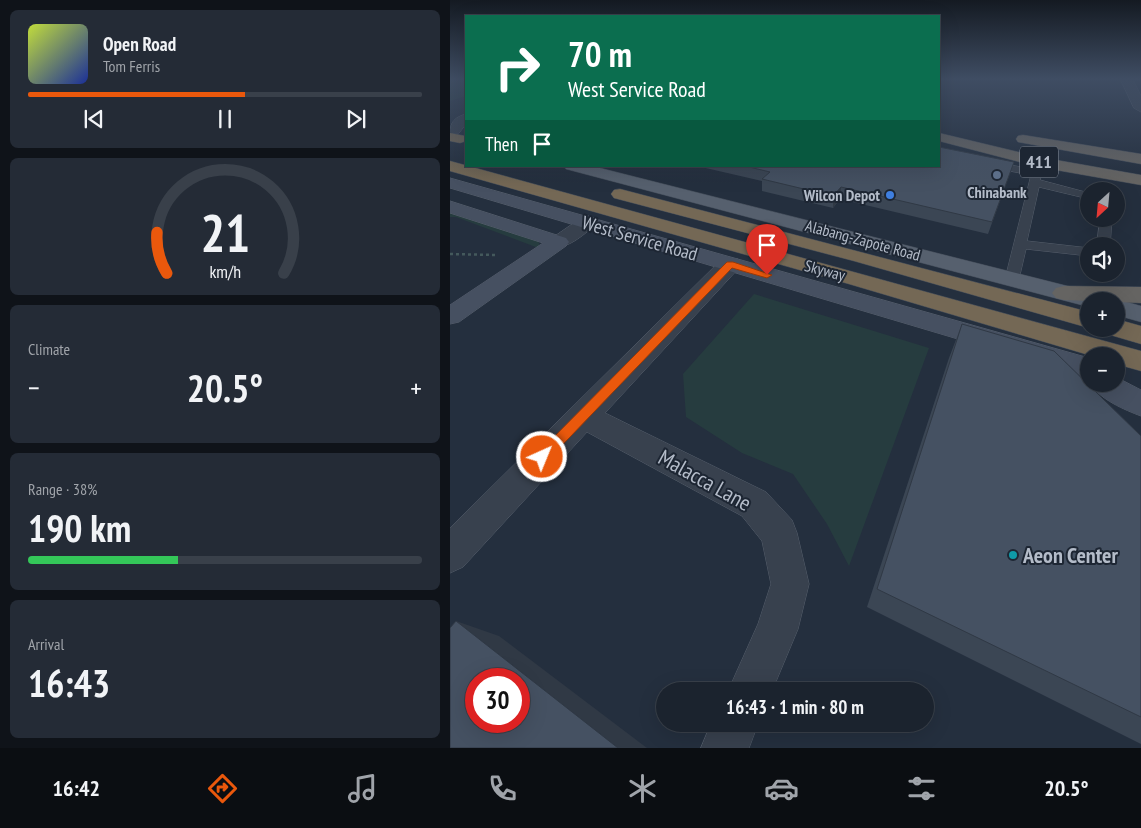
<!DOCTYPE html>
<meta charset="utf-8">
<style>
body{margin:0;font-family:"PT Sans Narrow",sans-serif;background:#242b36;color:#f1f3f6;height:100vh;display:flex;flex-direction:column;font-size:19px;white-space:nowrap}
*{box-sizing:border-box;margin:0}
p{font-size:16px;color:#a0a4aa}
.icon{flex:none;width:28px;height:28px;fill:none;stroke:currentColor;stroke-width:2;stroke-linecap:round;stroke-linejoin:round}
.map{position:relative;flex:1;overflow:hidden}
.details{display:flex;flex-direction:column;gap:10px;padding:10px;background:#0f1319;width:450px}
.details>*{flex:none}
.banner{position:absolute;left:15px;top:15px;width:475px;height:152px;border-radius:0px;box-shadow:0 5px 20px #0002,0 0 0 1px #39404a;background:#0b6e4f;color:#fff;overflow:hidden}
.needle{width:32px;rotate:206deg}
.fabs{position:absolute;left:630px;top:182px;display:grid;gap:10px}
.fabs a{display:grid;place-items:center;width:45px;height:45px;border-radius:50%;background:#1b232e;box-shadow:0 5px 20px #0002,0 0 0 1px #39404a;font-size:25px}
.speed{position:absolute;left:15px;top:668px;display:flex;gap:10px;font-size:25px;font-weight:700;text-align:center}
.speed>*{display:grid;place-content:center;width:65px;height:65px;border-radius:50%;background:#1b232e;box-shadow:0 5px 20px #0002,0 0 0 1px #39404a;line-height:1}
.speed .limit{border:8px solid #d22;background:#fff;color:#111}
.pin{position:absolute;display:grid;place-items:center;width:42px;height:42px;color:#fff;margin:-51px -21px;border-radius:50% 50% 50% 0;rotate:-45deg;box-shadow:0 0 5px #0007}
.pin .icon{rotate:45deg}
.me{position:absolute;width:55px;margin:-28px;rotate:44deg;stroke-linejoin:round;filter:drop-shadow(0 0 4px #0008)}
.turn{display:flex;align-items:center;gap:18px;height:105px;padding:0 20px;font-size:22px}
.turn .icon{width:65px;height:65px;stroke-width:2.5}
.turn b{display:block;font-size:35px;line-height:42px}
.then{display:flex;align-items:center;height:48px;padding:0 20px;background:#0003;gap:10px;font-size:19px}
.big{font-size:38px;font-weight:700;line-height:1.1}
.details .card{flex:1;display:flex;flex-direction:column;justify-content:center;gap:8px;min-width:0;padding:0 18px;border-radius:8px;background:#242b36}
.details .dial{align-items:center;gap:0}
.dial svg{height:130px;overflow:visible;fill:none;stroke:#39404a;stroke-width:7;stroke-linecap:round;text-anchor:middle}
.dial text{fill:#f1f3f6;stroke:none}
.song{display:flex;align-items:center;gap:15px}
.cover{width:60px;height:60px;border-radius:8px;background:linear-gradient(135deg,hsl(70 70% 55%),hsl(230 70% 35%))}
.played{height:5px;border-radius:2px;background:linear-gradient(90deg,#ea580c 55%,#39404a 55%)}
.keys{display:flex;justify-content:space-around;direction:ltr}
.heat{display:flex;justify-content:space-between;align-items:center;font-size:28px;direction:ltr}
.charge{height:8px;border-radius:4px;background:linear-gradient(90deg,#34c759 38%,#39404a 0)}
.trip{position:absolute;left:206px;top:682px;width:278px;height:50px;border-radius:25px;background:#1b232e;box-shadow:0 5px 20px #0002,0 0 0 1px #39404a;font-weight:700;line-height:50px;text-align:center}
.tab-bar{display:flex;height:80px;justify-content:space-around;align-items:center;background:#0b0e12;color:#a0a4aa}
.tab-bar .icon{width:35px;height:35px}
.tab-bar .active{color:#ea580c}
.tab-bar b{font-size:22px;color:#f1f3f6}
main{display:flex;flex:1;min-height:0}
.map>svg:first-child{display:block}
.green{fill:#263c3f}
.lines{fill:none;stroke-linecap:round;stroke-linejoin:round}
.service-casing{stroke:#565f6c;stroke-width:1}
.minor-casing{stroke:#565f6c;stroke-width:1}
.tertiary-casing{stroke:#565f6c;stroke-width:1}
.secondary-casing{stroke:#565f6c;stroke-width:1}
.primary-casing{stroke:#414a57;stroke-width:1}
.trunk-casing{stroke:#434c59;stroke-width:1}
.motorway-casing{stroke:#434c59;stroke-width:1}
.path{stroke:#44595c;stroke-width:2.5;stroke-dasharray:3 3;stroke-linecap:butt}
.service{fill:#38414e;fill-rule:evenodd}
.minor{fill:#38414e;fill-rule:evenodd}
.tertiary{fill:#38414e;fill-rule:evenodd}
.secondary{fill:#465061;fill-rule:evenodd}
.primary{fill:#56606e;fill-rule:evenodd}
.trunk{fill:#656462;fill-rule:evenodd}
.motorway{fill:#746855;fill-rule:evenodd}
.wall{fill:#3b4654}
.shaded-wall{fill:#303945}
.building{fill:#455162;stroke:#303945;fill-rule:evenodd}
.route{fill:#ea580c;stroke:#983908}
.service-dot{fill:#5c6f8a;stroke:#1d2633;stroke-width:2}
.shop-dot{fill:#3f7fe0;stroke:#1d2633;stroke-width:2}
.culture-dot{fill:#0f9aa8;stroke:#1d2633;stroke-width:2}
.labels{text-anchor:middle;stroke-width:4;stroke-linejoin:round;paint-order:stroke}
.far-poi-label{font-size:16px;font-weight:bold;fill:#b4bcc9;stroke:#1d2633}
.far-street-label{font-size:16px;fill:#b4bcc9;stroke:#1d2633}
.shield{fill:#1d2633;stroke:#878f9c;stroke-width:1}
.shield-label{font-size:18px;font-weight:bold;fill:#b4bcc9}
.street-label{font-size:19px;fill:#b4bcc9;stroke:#1d2633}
.near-street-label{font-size:22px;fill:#b4bcc9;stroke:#1d2633}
.near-poi-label{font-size:22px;font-weight:bold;fill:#b4bcc9;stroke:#1d2633;text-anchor:start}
</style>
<main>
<section class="details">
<div class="card">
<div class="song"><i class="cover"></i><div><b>Open Road</b><p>Tom Ferris</p></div></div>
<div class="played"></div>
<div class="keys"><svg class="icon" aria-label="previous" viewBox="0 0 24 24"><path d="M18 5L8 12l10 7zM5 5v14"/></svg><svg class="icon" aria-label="pause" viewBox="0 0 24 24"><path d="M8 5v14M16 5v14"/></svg><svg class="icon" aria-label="next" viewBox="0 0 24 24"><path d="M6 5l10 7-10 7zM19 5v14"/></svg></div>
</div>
<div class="card dial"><svg viewBox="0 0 100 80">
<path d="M14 69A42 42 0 1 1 86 69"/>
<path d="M14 69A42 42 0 0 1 8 44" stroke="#ea580c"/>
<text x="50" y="56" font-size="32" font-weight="700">21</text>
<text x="50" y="72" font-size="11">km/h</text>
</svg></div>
<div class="card"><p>Climate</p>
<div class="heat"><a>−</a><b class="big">20.5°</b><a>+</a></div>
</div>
<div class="card"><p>Range · 38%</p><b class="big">190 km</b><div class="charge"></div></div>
<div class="card"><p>Arrival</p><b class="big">16:43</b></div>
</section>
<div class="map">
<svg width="691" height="748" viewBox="0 0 691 748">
<rect width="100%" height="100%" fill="#242f3e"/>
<!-- green -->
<g class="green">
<polygon points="0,78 16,78 16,96 0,101"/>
<polygon points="0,205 86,234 91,249 6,217 0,217"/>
<polygon points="304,294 479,348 399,566 377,524 343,474 292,453 236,417 233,374"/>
</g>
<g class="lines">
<!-- service casing -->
<g class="service-casing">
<g id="service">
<polygon points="589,159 594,162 590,180 639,193 639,199 589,187 577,241 639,248 639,256 576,249 569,279 567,282 557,282 555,279 581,175 538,167 533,164 538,161 582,169 584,162"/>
<polygon points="650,219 662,219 660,246 647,246"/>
</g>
</g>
<!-- minor casing -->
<g class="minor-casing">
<g id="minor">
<path d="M16 114V124L9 133H0C0 122 5 117 16 114Z"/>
<polygon points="280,258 288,259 291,264 288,269 155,413 316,492 342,520 347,533 359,584 348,629 322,691 278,691 308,624 321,584 312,541 292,516 137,432 13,567 0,573 0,528 272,259"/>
<polygon points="261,724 308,724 299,748 251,748"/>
</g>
</g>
<!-- tertiary casing -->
<g class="tertiary-casing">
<g id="tertiary">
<polygon points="670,78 682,78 691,96 691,112 684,108"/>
<path d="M138 216 145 218 148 222 145 226C132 235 118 250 102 246L99 242 102 238 131 218Z"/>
</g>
</g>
<!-- secondary casing -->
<g class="secondary-casing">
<g id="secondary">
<polygon points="0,178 639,358 639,378 0,188"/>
<polygon points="0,201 116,238 119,242 116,246 9,322 0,324 0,305 93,243 0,213"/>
<path d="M666 377 691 390V416C675 410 649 399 641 384H666Z"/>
</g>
</g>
<!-- primary casing -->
<g class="primary-casing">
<g id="primary">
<polygon points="114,166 142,166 645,293 653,296 657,301 639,301 639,307 116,169"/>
<polygon points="666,299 691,306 691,322 666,315 666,301 658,301"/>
</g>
</g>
<!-- trunk casing -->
<g class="trunk-casing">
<g id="trunk">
<polygon points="489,133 589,157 691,175 691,185 589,167 489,141"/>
<polygon points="573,135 691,154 691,164 568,142 566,139 568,136"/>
<polygon points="614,286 691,287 691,303 614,300 606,298 602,293 606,288"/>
</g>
</g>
<!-- motorway casing -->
<g class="motorway-casing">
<g id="motorway">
<polygon points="0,133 15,136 16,141 10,143 0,141"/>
<polygon points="0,161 691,351 691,371 666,364 666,356 642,356 399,284 0,171"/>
<polygon points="170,189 639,312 639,328 404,261 164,198 161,194 164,190"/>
<polygon points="666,319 691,326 691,344 657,334 654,329 666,329"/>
</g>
</g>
<!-- path -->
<polyline class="path" points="0,254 47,255"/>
<!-- service -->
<use href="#service" class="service"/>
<!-- minor -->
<use href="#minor" class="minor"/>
<!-- tertiary -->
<use href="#tertiary" class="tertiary"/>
<!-- secondary -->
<use href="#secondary" class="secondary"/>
<!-- primary -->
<use href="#primary" class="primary"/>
<!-- trunk -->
<use href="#trunk" class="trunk"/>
<!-- motorway -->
<use href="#motorway" class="motorway"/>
</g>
<!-- wall -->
<g class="wall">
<polygon points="564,162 538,234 390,199 383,208 312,191 312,181 247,166 489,166"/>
<polygon points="512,324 691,436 691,744 417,607 499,358"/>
</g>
<!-- shaded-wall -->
<g class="shaded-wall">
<polygon points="391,187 390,199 383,208 383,196"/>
<polygon points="6,621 49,636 197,748 168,748"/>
</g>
<!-- building -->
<g class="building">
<polygon points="489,147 564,162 542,222 391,187 383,196 312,179 320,172 295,166 489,166"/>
<polygon points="512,324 604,351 691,436 691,717 427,589"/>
<path d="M6 621 168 748H0V628ZM26 679H69V721H26Z"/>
</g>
<!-- sky -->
<linearGradient id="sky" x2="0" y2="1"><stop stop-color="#141a22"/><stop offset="0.43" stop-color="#3f4d63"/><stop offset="1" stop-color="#3f4d63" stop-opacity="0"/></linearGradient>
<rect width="691" height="183" fill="url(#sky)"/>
<!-- route -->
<polygon class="route" points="277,262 283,262 322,275 317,278 282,268 97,461 92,463 88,461 86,457 88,453"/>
<!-- markers -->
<circle class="service-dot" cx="547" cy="175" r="5"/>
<circle class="shop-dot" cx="440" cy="195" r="5"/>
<circle class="culture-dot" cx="563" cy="555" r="5"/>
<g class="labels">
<!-- far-poi labels -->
<g class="far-poi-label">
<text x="547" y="198">Chinabank</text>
<text x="430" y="201" text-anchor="end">Wilcon Depot</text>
</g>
<!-- far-street labels -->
<g class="far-street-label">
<text transform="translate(413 240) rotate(15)" y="6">Alabang-Zapote Road</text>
<text transform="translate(375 270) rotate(15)" y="6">Skyway</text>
</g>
<!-- shield labels -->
<rect class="shield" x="570" y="146.5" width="38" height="31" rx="4"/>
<g class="shield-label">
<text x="589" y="168">411</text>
</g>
<!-- street labels -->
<g class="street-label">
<text transform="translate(190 238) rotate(16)" y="7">West Service Road</text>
</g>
<!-- near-street labels -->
<g class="near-street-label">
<text transform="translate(255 480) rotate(29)" y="8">Malacca Lane</text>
</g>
<!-- near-poi labels -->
<g class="near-poi-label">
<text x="573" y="563">Aeon Center</text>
</g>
</g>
</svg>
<div class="fabs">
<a><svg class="needle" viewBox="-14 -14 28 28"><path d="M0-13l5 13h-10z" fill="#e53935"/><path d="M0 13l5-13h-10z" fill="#a0a4aa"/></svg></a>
<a><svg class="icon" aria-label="sound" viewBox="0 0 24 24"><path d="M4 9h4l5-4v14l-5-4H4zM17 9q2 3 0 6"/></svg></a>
<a>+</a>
<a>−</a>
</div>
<div class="speed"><div class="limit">30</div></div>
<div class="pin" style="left:317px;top:275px;background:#d93025"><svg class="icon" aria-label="arrive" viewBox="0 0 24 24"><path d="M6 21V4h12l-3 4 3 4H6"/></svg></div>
<svg class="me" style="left:92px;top:457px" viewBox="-20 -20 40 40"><circle r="17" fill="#ea580c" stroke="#fff" stroke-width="3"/><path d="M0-11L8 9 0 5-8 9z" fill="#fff"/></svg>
<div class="trip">16:43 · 1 min · 80 m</div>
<div class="banner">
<div class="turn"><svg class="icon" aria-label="right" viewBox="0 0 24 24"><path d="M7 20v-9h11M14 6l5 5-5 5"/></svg><div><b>70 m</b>West Service Road</div></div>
<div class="then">Then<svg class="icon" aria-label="arrive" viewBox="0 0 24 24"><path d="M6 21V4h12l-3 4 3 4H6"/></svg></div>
</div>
</div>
</main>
<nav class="tab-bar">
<b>16:42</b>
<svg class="icon active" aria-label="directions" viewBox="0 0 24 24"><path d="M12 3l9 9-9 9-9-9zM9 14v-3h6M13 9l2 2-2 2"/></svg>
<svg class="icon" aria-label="music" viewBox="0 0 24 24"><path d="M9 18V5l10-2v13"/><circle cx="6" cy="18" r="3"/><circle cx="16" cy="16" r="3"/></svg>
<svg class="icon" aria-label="phone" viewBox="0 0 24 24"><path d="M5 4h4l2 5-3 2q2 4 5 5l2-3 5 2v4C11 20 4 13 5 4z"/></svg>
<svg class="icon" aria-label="climate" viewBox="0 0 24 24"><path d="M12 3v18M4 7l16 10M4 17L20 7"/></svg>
<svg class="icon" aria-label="car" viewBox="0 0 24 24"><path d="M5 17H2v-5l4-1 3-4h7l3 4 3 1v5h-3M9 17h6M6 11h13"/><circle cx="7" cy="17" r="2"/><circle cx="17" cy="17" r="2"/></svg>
<svg class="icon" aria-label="filters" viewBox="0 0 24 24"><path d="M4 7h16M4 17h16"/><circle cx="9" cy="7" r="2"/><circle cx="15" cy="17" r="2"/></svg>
<b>20.5°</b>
</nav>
